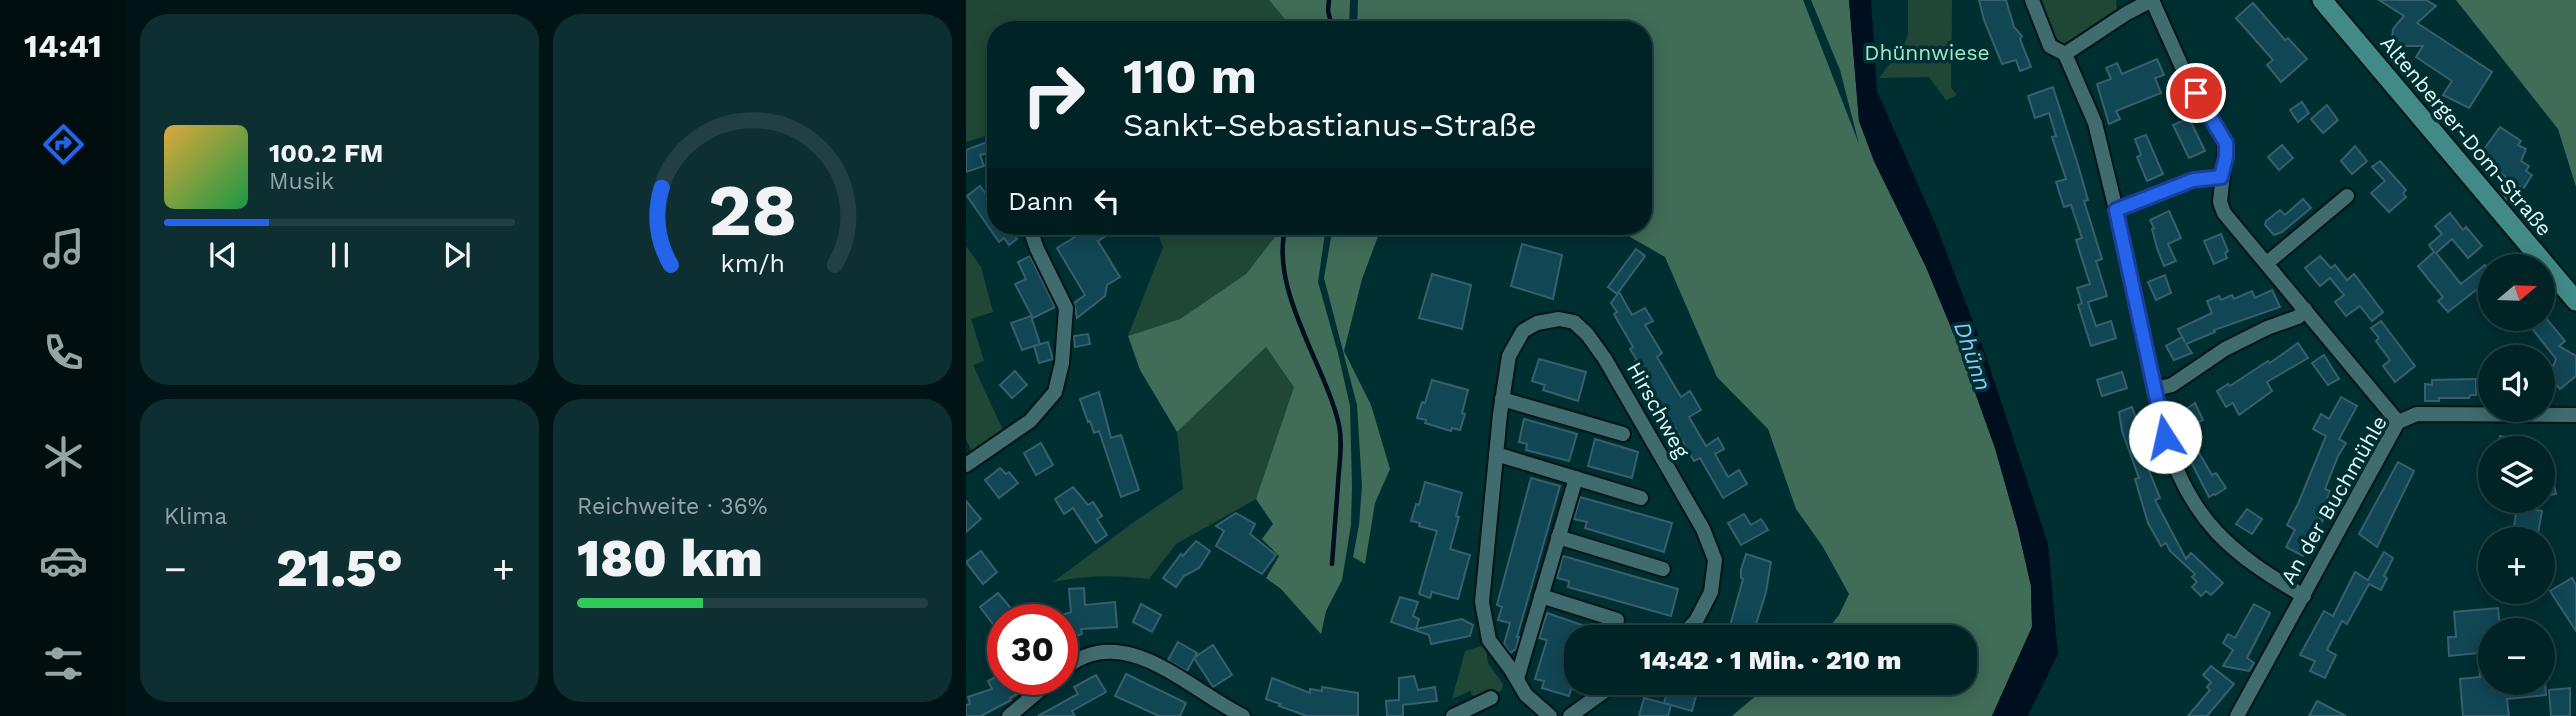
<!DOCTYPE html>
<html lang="de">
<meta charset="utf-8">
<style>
body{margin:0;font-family:"Work Sans",sans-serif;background:#0e2f32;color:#f1f3f6;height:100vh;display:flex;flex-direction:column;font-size:26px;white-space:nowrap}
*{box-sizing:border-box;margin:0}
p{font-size:23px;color:#95a4a7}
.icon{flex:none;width:38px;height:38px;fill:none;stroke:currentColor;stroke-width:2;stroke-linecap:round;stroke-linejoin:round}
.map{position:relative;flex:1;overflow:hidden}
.sheet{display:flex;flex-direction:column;gap:14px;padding:14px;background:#001315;width:840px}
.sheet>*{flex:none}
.hud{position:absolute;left:21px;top:21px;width:665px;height:214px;border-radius:28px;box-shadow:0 4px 18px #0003,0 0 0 2px #224043;background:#002326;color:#f1f3f6;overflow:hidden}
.needle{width:46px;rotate:71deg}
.buttons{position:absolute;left:1512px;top:254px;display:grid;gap:14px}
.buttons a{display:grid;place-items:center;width:77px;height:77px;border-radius:50%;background:#002326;box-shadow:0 4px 18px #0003,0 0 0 2px #224043;font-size:35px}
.speed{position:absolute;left:21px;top:604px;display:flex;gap:14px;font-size:35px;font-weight:700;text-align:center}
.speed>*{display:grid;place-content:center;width:91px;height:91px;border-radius:50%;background:#002326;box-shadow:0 4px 18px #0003,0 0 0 2px #224043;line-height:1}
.speed .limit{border:10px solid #d22;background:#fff;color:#111}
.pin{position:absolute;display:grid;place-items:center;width:60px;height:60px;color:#fff;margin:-30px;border:4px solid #fff;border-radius:50%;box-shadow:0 2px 7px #0007}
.me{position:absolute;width:77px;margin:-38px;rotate:350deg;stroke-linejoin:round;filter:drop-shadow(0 0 5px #0008)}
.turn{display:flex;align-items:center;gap:24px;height:147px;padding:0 21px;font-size:32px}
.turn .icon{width:91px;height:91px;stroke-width:2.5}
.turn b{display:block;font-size:49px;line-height:60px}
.then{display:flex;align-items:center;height:66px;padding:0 21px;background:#0003;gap:14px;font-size:26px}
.big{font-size:52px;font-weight:800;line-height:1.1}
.sheet .widget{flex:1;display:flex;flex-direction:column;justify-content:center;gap:10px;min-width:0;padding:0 24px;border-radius:28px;background:#0e2f32}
.sheet .dial{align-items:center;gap:0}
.dial svg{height:182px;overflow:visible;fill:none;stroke:#224043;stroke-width:7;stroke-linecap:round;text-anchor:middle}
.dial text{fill:#f1f3f6;stroke:none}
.song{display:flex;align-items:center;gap:21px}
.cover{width:84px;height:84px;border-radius:10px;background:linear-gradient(135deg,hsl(40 70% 55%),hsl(140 70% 35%))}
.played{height:7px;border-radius:4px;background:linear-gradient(90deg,#2563eb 30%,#224043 30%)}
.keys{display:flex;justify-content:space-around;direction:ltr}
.heat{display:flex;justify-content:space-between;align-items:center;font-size:38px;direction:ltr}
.charge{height:10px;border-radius:5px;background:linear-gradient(90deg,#34c759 36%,#224043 0)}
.sheet .tiles{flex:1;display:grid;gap:14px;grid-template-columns:repeat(2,1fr)}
.trip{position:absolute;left:598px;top:625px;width:413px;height:70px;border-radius:28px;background:#002326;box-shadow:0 4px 18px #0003,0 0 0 2px #224043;font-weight:800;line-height:70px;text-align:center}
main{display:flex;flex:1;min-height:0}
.menu{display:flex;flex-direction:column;width:126px;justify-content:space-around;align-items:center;background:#000e0f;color:#95a4a7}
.menu .icon{width:49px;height:49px}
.menu .current{color:#2563eb}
.menu b{font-size:32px;color:#f1f3f6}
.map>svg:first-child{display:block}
.green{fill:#204736}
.forest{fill:#406c58}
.water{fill:#000f20}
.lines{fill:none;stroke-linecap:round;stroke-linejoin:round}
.stream{stroke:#000f20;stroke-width:4.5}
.building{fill:#114655;stroke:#385f6c;stroke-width:2}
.minor-casing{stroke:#011416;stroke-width:18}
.secondary-casing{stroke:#011416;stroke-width:23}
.minor{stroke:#406b6f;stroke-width:14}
.secondary{stroke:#428a88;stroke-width:19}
.route-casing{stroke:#184099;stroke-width:18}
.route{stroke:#2563eb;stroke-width:12}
.labels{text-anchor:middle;stroke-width:7;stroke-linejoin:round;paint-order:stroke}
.park-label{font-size:21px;fill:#9de9c6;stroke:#002f32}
.street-label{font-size:21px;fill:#e3fafc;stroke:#002f32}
.water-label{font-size:23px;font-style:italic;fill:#8ac5f3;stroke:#002f32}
</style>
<main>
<nav class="menu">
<b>14:41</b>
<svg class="icon current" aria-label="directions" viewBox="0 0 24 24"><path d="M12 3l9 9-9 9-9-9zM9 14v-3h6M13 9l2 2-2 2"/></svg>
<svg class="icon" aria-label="music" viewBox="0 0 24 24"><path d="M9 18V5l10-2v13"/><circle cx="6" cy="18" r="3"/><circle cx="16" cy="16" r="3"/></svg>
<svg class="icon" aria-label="phone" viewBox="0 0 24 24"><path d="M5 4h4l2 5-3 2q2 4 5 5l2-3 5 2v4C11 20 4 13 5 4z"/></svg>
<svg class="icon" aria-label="climate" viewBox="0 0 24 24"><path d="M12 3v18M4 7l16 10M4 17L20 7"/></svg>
<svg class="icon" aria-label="car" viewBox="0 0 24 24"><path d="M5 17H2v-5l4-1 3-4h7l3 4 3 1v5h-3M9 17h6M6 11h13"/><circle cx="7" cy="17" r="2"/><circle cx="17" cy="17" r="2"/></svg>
<svg class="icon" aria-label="filters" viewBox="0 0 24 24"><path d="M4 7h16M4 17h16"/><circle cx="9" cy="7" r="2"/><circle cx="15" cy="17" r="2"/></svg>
</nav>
<section class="sheet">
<div class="tiles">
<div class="widget">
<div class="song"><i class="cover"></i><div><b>100.2 FM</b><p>Musik</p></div></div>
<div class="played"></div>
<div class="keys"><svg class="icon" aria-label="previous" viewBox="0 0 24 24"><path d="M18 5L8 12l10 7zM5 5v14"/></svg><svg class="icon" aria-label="pause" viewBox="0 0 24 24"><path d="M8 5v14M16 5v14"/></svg><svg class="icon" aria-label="next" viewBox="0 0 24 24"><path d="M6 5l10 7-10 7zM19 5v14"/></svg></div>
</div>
<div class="widget dial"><svg viewBox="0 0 100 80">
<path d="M14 69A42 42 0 1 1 86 69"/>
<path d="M14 69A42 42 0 0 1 10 35" stroke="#2563eb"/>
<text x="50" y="56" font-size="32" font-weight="700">28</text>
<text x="50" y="72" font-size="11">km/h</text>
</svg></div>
<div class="widget"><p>Klima</p>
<div class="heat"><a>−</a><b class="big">21.5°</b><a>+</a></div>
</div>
<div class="widget"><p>Reichweite · 36%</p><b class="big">180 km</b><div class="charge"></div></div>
</div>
</section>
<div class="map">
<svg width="1610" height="716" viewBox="0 0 1610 716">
<rect width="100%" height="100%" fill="#002f32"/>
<!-- green -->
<g class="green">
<polygon points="0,0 303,0 322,23 324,30 30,30 30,133 0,142"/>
<polygon points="942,0 986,0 985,88 991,95 980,100 963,77 913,78 937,47 942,34"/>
<polygon points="1075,0 1150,0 1151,10 1149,15 1101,45 1090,45 1074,2"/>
<polygon points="189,226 315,226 310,237 280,274 214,319 162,336 197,247"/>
<polygon points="0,246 15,267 27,312 5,319 18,361 7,365 37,430 6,452 0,439"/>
<path d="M301 346 329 387 290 499 210 544 183 579C150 575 120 575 87 582L168 522 217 489 211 432Z"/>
<polygon points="515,646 520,649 522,663 537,684 536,690 514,700 509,699 504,691 486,699 499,651"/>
</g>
<!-- forest -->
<g class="forest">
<polygon points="303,0 384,0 383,30 324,30 322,23"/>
<polygon points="392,0 837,0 893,144 874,70 845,0 883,0 893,121 908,161 960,267 991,342 1029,448 1052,529 1065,586 1066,627 1026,716 766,716 805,683 999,682 999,637 855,637 873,615 883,594 857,547 830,509 802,429 751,377 699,257 645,226 677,226 677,30 391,30"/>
<polygon points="1490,0 1610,0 1610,187 1592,129"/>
<polygon points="315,226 360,226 352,282 372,353 384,406 386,486 385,525 376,580 360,611 355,634 315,589 300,578 313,556 296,539 307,524 290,499 328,387 300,347 211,432 174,370 162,336 214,319 280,274 309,237"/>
<polygon points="367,226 416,226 396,279 378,351 405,405 424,469 409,503 399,564 387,557 393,525 396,486 391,405 358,278"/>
</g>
<!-- water -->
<polygon class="water" points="883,0 905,0 911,91 972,230 1019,353 1082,544 1092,654 1062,716 1026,716 1066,627 1065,586 1052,529 1029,448 991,342 960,267 908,161 893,121"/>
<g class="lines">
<!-- stream -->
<g class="stream">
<polyline points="363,0 362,11 367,30"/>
<path d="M320 226C302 288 360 366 373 425 377 444 373 465 372 484 370 511 368 537 366 564"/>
</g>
</g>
<!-- building -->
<g class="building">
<polygon points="1013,0 1040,0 1048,27 1056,36 1054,39 1065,67 1054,71 1050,60 1036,64 1018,20"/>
<polygon points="1413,0 1460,0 1470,6 1451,23 1526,72 1503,108 1477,95 1486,81 1450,57 1457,46 1437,46 1430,44 1426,37 1427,29 1438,16"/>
<polygon points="1287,3 1319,40 1322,38 1341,59 1315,82 1301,65 1307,60 1270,18"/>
<polygon points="1191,59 1198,75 1189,78 1195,93 1150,111 1154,119 1143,124 1131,84 1145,79 1140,68 1151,63 1156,74"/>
<polygon points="1087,87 1112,165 1122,200 1118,201 1136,259 1130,261 1141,296 1122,302 1130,326 1145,321 1150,338 1125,346 1112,305 1116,303 1111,288 1124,284 1110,240 1116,238 1105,205 1098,207 1090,182 1100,179 1086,137 1090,136 1083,113 1069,118 1062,96"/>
<polygon points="1336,102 1343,113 1332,122 1324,110"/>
<polygon points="1361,105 1372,120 1357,133 1345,119"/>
<polygon points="1223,118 1239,151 1223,158 1207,125"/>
<polygon points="1534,127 1555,141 1552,145 1560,149 1555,161 1563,166 1560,171 1566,175 1557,189 1551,185 1541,200 1534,192 1542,180 1521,159 1523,157 1516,152"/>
<polygon points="1180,135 1197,174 1181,181 1171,157 1175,155 1169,139"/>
<polygon points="21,142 25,152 14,155 18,166 0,172 0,150"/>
<polygon points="1316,145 1327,158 1313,170 1302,157"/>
<polygon points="1389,146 1401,161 1386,174 1375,161"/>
<polygon points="1414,161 1440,190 1437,193 1440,197 1423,212 1405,193 1419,181 1406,167"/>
<polygon points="14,186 30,208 30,226 54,226 47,232 51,239 43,245 38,238 33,242 1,196"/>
<polygon points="1337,199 1345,208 1316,232 1308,235 1299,225 1300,221 1314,210 1319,215"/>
<polygon points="1203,211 1215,238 1202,244 1210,261 1198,266 1191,248 1186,229 1188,228 1184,220"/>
<polygon points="1484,213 1497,230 1500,227 1516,246 1502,258 1486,239 1470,253 1495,284 1519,265 1524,272 1524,279 1482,312 1472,301 1477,297 1452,266 1468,252 1463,245 1476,234 1469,226"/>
<polygon points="114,226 138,226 143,234 132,241 154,277 141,285 139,296 111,318 108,303 119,295 91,248 117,232"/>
<polygon points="1255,234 1262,251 1259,253 1261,258 1248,264 1238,241"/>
<polygon points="556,244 596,255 587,299 545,286"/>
<polygon points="670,249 679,256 651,294 642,287"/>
<polygon points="64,256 89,307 67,318 49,284 60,279 52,262"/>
<polygon points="1354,256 1365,268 1369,265 1381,280 1388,274 1417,312 1406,321 1394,306 1380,316 1369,302 1378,295 1364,278 1354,286 1339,268"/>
<polygon points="466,274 505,285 496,329 453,318"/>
<polygon points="1199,275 1205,293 1190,300 1182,282"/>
<polygon points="1306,290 1314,307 1248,330 1249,332 1220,344 1226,353 1208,360 1200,346 1216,337 1219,342 1212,329 1246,313 1241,301 1253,296 1255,300 1266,295 1268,299 1286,291 1289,298"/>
<polygon points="653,292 666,315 679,308 687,321 679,325 696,353 691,357 715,397 724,391 735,410 723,417 740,446 752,438 758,449 749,454 762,477 773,470 781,484 757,498 734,458 728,461 708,426 703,429 692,410 696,408 669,361 671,360 664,349 667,347 648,314 651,312 645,303"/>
<polygon points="65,316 74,344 56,350 45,323"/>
<polygon points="1558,318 1580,318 1599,341 1593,346 1610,356 1610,376 1594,389 1583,376 1590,359"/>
<polygon points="1415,321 1449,366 1429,382 1417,366 1424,360 1410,341 1413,338 1405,328"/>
<polygon points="122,334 124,344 109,347 108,336"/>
<polygon points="82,342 87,359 73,363 68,346"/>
<polygon points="1332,343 1342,358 1301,382 1306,391 1273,415 1267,403 1260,407 1251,391 1262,384 1264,386 1302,361 1304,363"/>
<polygon points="1358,355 1373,379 1362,385 1346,363"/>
<polygon points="573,359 620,372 612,401 577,390 579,385 566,381"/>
<polygon points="49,371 61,385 46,398 34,385"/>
<polygon points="1156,372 1161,388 1136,396 1131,380"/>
<polygon points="1510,379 1510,395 1504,395 1503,398 1473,398 1473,401 1459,401 1459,384 1466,385 1466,380"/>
<polygon points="466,380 502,390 496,413 499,414 494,430 486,428 485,431 459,423 460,420 451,418 456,402 459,403"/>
<polygon points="133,392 145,438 155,435 173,490 155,497 133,431 128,433 124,421 122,422 114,399"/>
<polygon points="1375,397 1391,406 1373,439 1380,443 1372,456 1359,489 1364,491 1354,518 1357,520 1337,556 1320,547 1329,530 1321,525 1332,504 1360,436 1347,429 1355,414 1363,419"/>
<polygon points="1229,403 1237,420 1220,428 1213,414"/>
<polygon points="1166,407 1183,456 1178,458 1194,498 1189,500 1220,559 1225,553 1257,583 1245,595 1240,591 1235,596 1226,587 1231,582 1226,577 1229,574 1204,551 1200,543 1195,546 1182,523 1169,479 1173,478 1156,431 1153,412"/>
<polygon points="558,419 611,434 603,461 560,450 561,444 553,442"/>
<polygon points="1534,436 1569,442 1569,448 1532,448"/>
<polygon points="629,439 672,452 666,478 622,466"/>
<polygon points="75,443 87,465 70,475 58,453"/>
<polygon points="1230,448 1246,475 1250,473 1260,488 1249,495 1248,494 1243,497 1221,454"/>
<polygon points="1577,453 1581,453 1590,494 1579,496"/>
<polygon points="1432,462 1448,471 1411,547 1393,534"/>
<polygon points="34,468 40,474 43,472 52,483 33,498 19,480"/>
<polygon points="565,478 594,486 551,637 553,637 550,649 544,653 538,644 544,623 532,620 536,607 531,605"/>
<polygon points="459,482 496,493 490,516 493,517 484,549 504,555 492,599 466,592 464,598 453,594 471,531 453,526 454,523 445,521 450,504 453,505"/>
<polygon points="107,487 122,505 127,502 136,516 131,519 141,535 130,543 107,508 98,514 89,499"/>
<polygon points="614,497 706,523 698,552 619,528 621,522 608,519"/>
<polygon points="0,501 15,519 0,532"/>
<polygon points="1551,507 1576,511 1571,539 1546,539"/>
<polygon points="1281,509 1296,519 1286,534 1270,524"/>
<polygon points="270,513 289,524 284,534 310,555 296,574 250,546 258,531 250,526"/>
<polygon points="778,514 785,525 795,519 802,530 775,545 762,523"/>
<polygon points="230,541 244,551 233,568 218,576 210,587 197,578 215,554 217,556"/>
<polygon points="15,551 31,572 17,584 0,562"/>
<polygon points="1418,552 1427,558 1418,576 1421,578 1415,590 1403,584 1381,624 1376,621 1361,650 1370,655 1359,678 1344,671 1349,661 1334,655 1358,611 1367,616 1389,572 1402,580"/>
<polygon points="780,554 805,562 800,592 786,637 761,637 777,579 775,578 775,570"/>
<polygon points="597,556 712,589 705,616 602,587 603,581 591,578"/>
<polygon points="1606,578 1610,585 1610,631 1584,591"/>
<polygon points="118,588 119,605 149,602 151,627 115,629 116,634 96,640 96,615 105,612 103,589"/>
<polygon points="32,593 49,613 41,620 37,620 37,623 30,628 14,607"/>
<polygon points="434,597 452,602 447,616 453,619 450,629 496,619 507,625 504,636 465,644 463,635 425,622"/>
<polygon points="175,604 195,615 186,632 167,622"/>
<polygon points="1288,604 1304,613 1281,658 1288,663 1283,671 1257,666 1267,650 1257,643 1262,634 1269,638"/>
<polygon points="1532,608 1534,630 1524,630 1524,682 1579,682 1580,695 1541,699 1543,716 1497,716 1494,679 1514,677 1512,653 1483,656 1482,637 1490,637 1488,612"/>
<polygon points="581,613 645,635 645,637 611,637 611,690 605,689 603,696 576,688 578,681 569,679 581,640 573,638"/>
<polygon points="212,642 231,653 229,657 247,645 266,675 247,687 228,658 221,671 202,660"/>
<polygon points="1245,666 1268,684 1241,716 1222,716 1244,690 1241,687 1245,682 1237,675"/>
<polygon points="37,673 37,679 48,679 55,692 44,698 45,700 15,716 0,716 0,705 4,704 2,697 26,689 22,681"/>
<polygon points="160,674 220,703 214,716 193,716 149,696"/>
<polygon points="130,675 140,692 106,711 109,716 72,716 112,694 108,687"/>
<polygon points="448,676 452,690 469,687 471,701 437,705 437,716 421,716 420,701 433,700 433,678"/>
<polygon points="306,678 344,693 344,689 356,691 356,687 392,693 392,716 341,716 313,706 314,704 300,699"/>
<polygon points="704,682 733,685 726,711 698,703"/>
<polygon points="1604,688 1604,716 1585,716 1583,690"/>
<polygon points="678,698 705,705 702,716 673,716"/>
<polygon points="1351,701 1380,716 1343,716"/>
</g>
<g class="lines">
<!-- minor casing -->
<g class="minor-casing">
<g id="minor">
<polyline points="1066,0 1084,46 1099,54"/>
<polyline points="1186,0 1219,74 1260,143 1254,202 1258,213 1432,422"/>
<path d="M1099 54 1129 123 1150 210 1199 437C1224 520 1265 554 1338 596"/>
<polyline points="1099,54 1161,13 1186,0"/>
<polyline points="1150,210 1227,180 1255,177"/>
<polyline points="1301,263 1381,196"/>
<polyline points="1190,389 1206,385 1259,349 1301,328 1332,317 1339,309"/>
<polyline points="536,399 657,434"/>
<polyline points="530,454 675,498"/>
<polyline points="0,465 64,421 89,392 96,363 100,308 71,249 63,226"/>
<polyline points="592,537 697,569"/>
<polyline points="575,596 651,620"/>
<path d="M96 671C156 617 223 690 277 716"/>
<polyline points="551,679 610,478"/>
<polyline points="43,716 87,679"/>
<polyline points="487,716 525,698"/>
<polyline points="584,716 560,695 544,668 523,640 516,602 534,414 543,356 557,331 571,323 593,319 608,322 621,334 639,359 737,529 749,560 745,592 730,621 714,637"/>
<polyline points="604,716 651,682"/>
<polyline points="1271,716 1432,422 1451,414 1610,415"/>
</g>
</g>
<!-- secondary casing -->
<g class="secondary-casing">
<polyline id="secondary" points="1356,0 1610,301"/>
</g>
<!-- minor -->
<use href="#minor" class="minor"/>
<!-- secondary -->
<use href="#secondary" class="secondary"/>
</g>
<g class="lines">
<!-- route casing -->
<g class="route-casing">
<polyline id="route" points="1199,437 1150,210 1227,180 1255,177 1260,157 1260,143 1230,93"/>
</g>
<!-- route -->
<use href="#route" class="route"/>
</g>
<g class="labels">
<!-- park labels -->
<g class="park-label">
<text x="961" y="60">Dhünnwiese</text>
</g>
<!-- street labels -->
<g class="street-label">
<text transform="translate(1500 136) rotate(50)" y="7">Altenberger-Dom-Straße</text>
<text transform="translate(692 410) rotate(61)" y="7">Hirschweg</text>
<text transform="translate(1368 500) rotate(-60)" y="7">An der Buchmühle</text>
</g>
<!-- water labels -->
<g class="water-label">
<text transform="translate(1007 356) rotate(71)" y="8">Dhünn</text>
</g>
</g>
</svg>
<div class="buttons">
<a><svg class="needle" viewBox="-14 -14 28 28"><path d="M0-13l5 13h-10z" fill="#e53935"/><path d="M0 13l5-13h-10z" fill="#95a4a7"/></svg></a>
<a><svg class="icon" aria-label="sound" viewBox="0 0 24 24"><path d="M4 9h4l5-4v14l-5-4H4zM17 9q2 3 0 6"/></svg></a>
<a><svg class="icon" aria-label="layers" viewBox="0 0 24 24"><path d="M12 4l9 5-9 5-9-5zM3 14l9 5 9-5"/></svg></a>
<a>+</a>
<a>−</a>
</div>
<div class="speed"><div class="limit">30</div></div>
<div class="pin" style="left:1230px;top:93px;background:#d93025"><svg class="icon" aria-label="arrive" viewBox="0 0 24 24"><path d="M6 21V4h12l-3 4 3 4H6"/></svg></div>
<svg class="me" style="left:1199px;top:437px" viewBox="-20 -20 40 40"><circle r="19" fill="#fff"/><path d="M0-13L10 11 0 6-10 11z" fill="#2563eb"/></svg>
<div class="trip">14:42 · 1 Min. · 210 m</div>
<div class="hud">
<div class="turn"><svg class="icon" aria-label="right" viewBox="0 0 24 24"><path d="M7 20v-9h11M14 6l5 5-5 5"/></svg><div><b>110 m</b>Sankt-Sebastianus-Straße</div></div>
<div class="then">Dann<svg class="icon" aria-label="left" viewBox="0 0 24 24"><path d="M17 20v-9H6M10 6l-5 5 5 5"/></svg></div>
</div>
</div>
</main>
